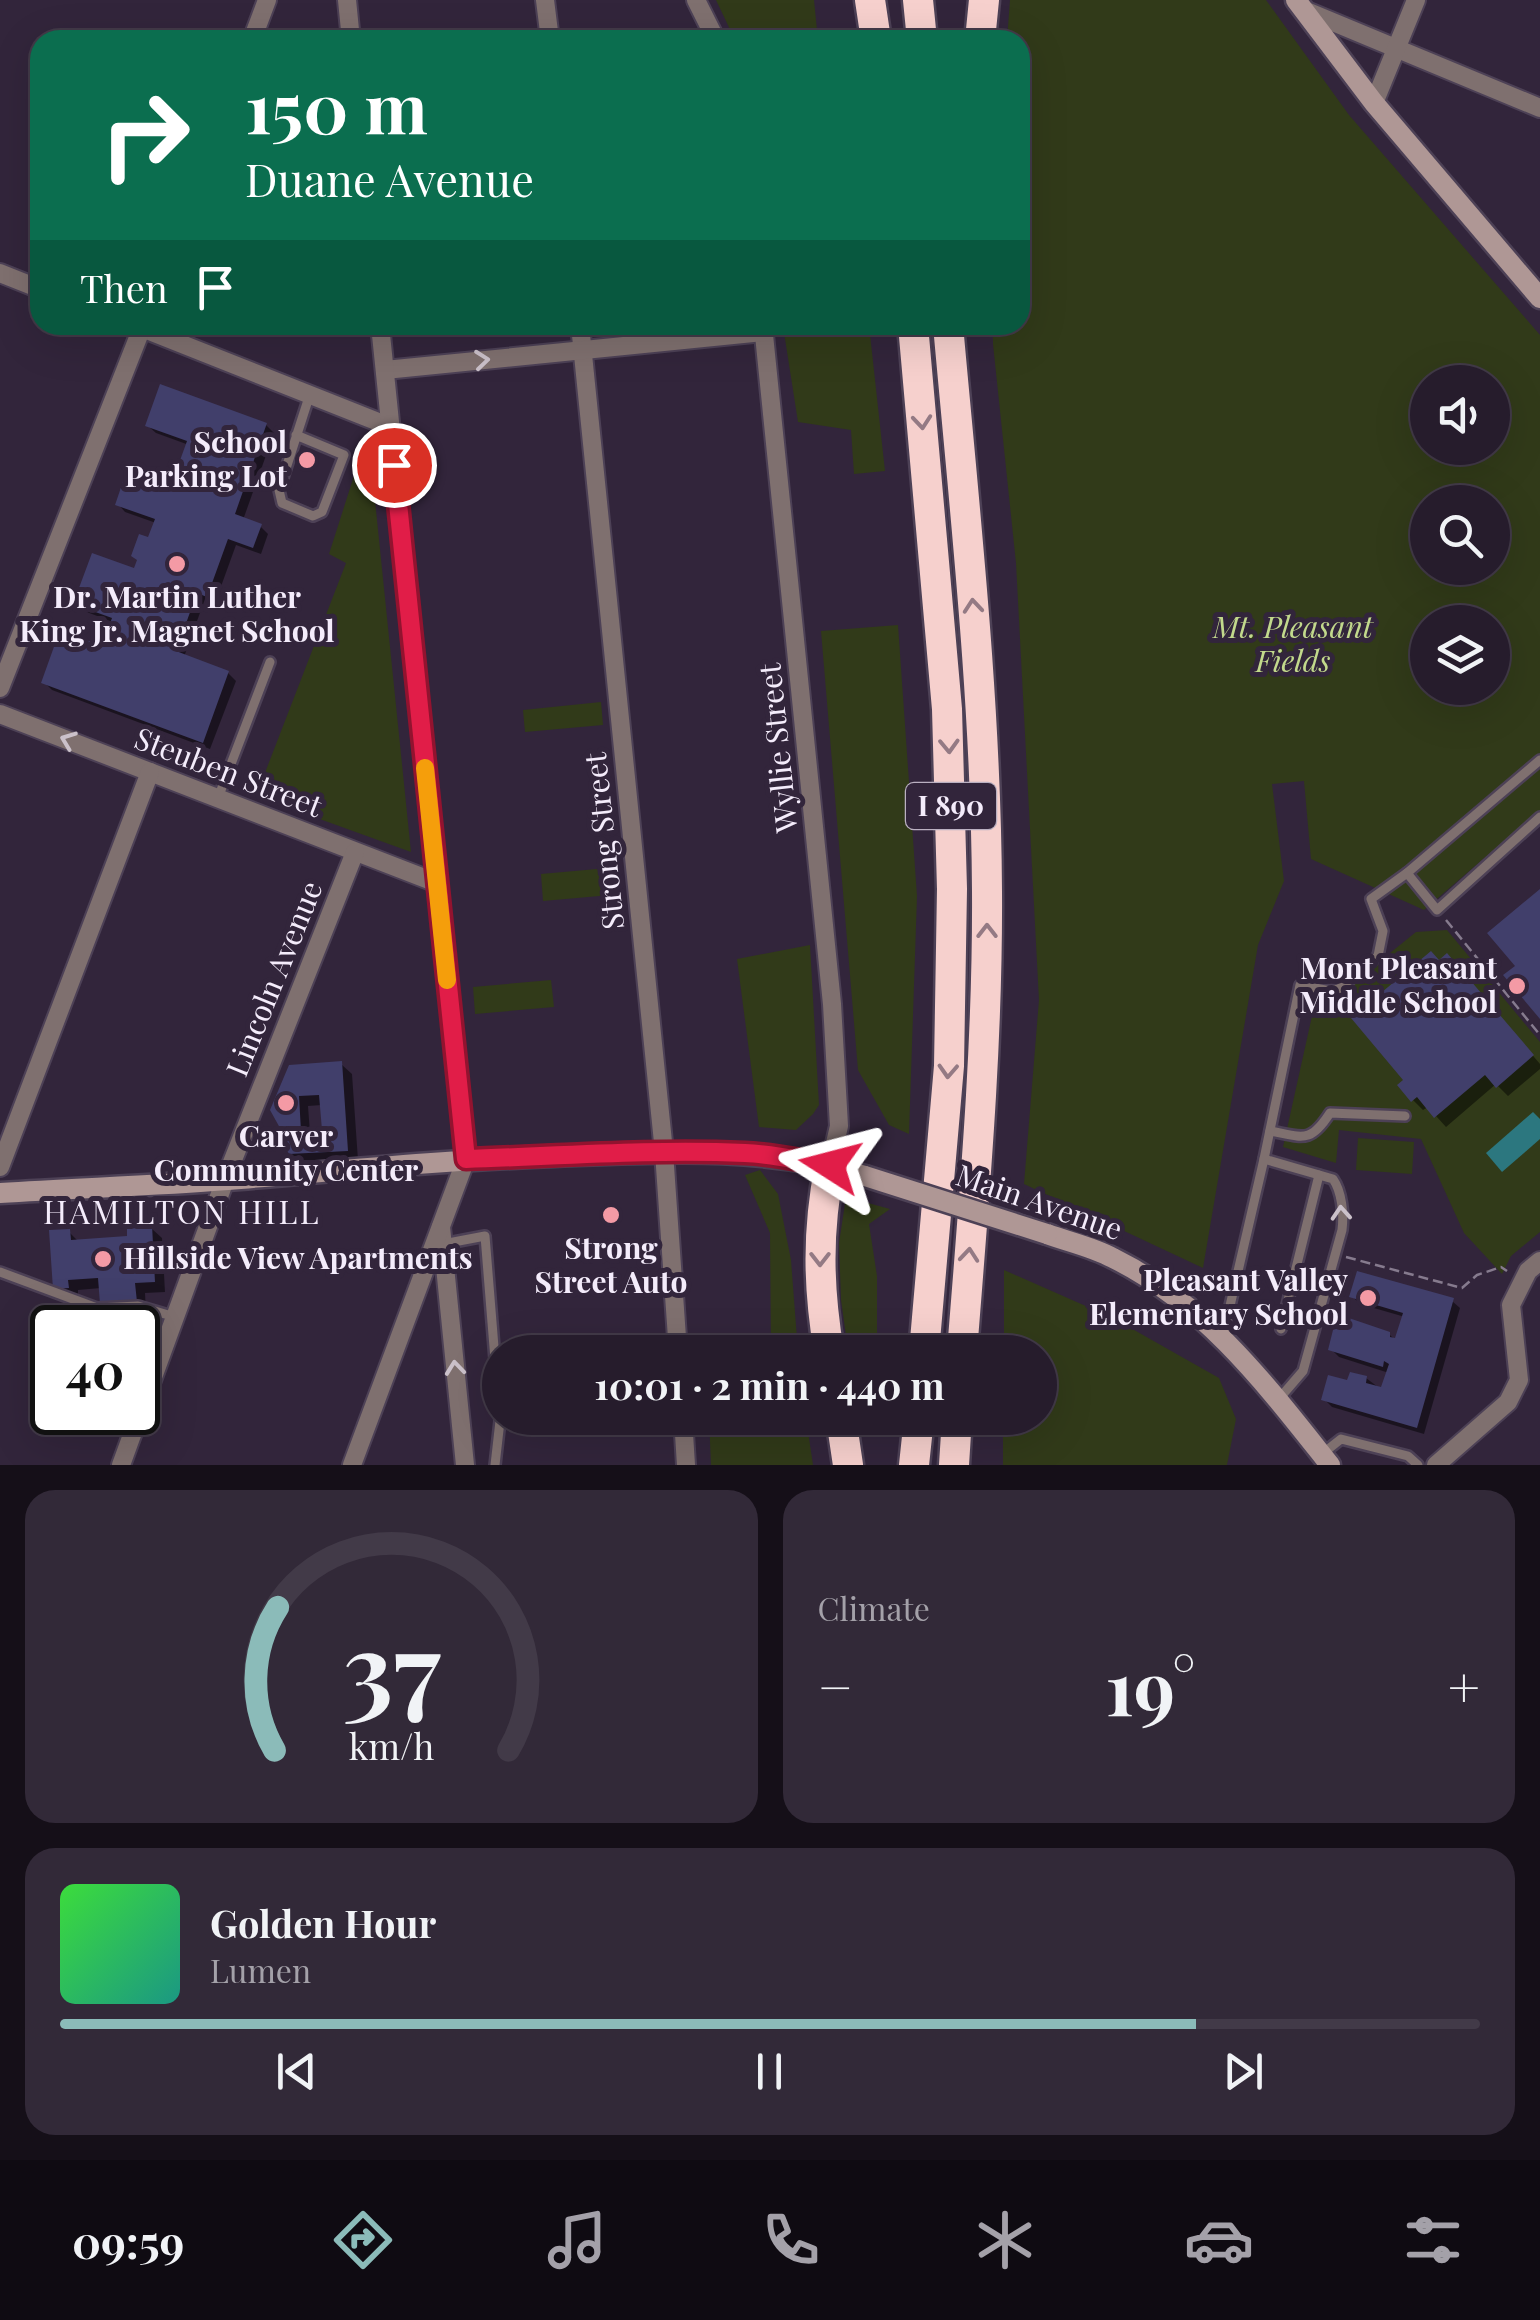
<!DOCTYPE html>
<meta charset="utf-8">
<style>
body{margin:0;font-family:"Playfair Display",serif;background:#322938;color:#f1f3f6;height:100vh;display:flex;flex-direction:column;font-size:38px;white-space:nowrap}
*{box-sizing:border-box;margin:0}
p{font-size:32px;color:#a4a1a9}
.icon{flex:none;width:55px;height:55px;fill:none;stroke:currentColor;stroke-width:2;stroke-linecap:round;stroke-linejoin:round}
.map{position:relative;height:1465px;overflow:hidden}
.drawer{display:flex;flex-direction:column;gap:25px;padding:25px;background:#150f18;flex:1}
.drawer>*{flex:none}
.banner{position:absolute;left:30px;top:30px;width:1000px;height:305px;border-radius:30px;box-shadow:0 10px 40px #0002,0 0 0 2px #423a48;background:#0b6e4f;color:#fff;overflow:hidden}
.controls{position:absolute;left:1410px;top:365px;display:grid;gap:20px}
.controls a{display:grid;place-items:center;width:100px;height:100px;border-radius:50%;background:#261c2c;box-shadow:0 10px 40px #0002,0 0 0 2px #423a48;font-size:50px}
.speed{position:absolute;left:30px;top:1305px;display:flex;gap:20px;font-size:50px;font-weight:700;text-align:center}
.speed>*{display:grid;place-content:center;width:130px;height:130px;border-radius:50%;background:#261c2c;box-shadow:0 10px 40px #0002,0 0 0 2px #423a48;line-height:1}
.speed .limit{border:5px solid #111;border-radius:15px;background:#fff;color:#111}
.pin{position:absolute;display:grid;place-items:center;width:85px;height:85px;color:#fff;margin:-42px;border:5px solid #fff;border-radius:50%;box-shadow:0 2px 10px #0007}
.me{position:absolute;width:110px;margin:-55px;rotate:279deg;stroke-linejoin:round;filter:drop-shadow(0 0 8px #0008)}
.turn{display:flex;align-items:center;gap:35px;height:210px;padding:0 50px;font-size:45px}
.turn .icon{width:130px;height:130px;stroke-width:2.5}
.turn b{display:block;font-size:70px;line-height:85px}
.then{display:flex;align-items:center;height:95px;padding:0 50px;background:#0003;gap:20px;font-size:38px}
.big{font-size:75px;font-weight:700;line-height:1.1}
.drawer .tile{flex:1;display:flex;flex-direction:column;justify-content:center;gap:15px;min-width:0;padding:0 35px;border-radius:30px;background:#322938}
.drawer .dial{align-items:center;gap:0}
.dial svg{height:260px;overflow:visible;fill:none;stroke:#423a48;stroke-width:7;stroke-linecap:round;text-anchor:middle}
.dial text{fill:#f1f3f6;stroke:none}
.song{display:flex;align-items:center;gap:30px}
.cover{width:120px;height:120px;border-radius:15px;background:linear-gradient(135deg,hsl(120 70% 55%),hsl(170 70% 35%))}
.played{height:10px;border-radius:5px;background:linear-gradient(90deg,#8bbbb9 80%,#423a48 80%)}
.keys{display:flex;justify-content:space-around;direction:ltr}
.heat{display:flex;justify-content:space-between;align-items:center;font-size:55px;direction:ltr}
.drawer .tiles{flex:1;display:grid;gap:25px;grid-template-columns:1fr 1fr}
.tile:last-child{grid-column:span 2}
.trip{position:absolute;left:482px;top:1335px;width:575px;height:100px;border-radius:50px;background:#261c2c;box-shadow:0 10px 40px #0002,0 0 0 2px #423a48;font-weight:700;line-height:100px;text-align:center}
.menu{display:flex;height:160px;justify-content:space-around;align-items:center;background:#0f0b12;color:#a4a1a9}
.menu .icon{width:70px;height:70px}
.menu .on{color:#8bbbb9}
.menu b{font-size:45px;color:#f1f3f6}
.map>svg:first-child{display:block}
.green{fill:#313a19;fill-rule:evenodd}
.water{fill:#2c777f}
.shadow{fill:#0007;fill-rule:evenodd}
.building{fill:#413f6b;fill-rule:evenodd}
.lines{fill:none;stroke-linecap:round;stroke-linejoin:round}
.lane-casing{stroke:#4d4156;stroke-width:14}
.street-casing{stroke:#4d4156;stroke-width:22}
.secondary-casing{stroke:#4d4156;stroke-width:25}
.highway-casing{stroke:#4d4156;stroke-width:35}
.path{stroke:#867b8e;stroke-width:2.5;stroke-dasharray:10 5;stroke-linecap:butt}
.lane{stroke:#7f706f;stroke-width:9}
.street{stroke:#7f706f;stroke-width:18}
.secondary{stroke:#af9795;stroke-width:20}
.highway{stroke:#f6d0cd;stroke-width:30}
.secondary-bridge-casing{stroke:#4d4156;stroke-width:25;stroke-linecap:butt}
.secondary-bridge{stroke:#af9795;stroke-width:20}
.oneway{stroke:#cbc1ca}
.oneway2{stroke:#947a84}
.route-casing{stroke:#92132f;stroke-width:25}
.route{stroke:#e11d48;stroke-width:18}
.slow{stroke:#f59e0b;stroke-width:18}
.poi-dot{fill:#f49aa5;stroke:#32253b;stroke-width:4}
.labels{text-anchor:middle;stroke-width:10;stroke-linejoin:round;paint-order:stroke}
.shield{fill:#32253b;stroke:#bab0c1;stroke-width:2.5}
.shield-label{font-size:28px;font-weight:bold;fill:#f4ecfb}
.poi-label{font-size:30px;font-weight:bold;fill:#f4ecfb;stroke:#32253b;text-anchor:end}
.park-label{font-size:30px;font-style:italic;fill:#c2d98c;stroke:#32253b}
.street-label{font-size:30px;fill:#f4ecfb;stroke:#32253b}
.neighbourhood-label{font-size:32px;letter-spacing:2.5px;fill:#f4ecfb;stroke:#32253b}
</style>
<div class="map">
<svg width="1540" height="1465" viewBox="0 0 1540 1465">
<rect width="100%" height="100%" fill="#32253b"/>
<!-- green -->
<g class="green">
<polygon points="716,0 814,0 818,40 735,40"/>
<path d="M1010 0H1266L1349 115 1540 335V810L1424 910 1311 859 1304 781 1272 784 1284 881 1258 945 1203 1268 1024 1184 1039 1000 1016 563 993 344V325H1020V40H1007ZM1428 382H1492V448H1428ZM1428 502H1492V568H1428ZM1428 622H1492V688H1428Z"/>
<polygon points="869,325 885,471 854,474 851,430 798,422 783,326"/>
<polygon points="368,432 411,852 256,796 346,563 329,554"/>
<polygon points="898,625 917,896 909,1134 889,1125 858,1070 821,631"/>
<polygon points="601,702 603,725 525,732 523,710"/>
<polygon points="619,867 622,894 543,901 541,874"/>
<polygon points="1447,930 1540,1042 1540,1232 1511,1256 1502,1274 1464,1233 1421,1139 1339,1130 1336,1163 1283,1147 1312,1016 1416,932"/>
<polygon points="810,945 819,1105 813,1114 796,1130 759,1127 737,959"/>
<polygon points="551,980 554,1007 475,1014 473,987"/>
<polygon points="1358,1138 1414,1142 1412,1174 1356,1170"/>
<polygon points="760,1170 778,1194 791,1260 798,1352 771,1352 770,1233 745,1175"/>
<polygon points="846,1197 890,1209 869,1224 877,1276 877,1352 848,1352 848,1350 841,1300 839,1243"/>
<polygon points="1004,1270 1113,1318 1219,1378 1236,1419 1227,1465 1003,1465 1003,1418 1040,1418 1040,1352 1004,1352"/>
<polygon points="709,1418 806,1418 813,1465 711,1465"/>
</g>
<!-- water -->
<polygon class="water" points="1533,1112 1540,1119 1540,1139 1502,1172 1486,1153"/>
<!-- shadow -->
<g class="shadow">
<polygon points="266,425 274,433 243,520 260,526 268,534 261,554 236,545 215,603 205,599 184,657 228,673 236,681 210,749 52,690 44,682 103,649 113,622 84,611 76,603 135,571 150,540 156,523 125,512 118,504 176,481 189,445 156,433 148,426"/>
<polygon points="1439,962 1457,967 1540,1064 1540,1069 1508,1096 1496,1084 1446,1127 1428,1107 1423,1110 1413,1100 1407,1080"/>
<path d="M341 1064 352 1074 358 1160 302 1164 291 1153 289 1139 273 1110ZM322 1105 324 1132 310 1133 308 1106Z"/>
<polygon points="151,1228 162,1238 165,1292 145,1293 146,1312 113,1314 102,1303 101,1288 78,1290 78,1298 55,1288 69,1232 79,1242 130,1239"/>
<polygon points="1352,1296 1452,1301 1460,1308 1424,1434 1332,1407 1324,1399 1349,1383 1366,1378 1382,1390 1389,1373 1339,1357 1331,1349 1389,1334 1396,1341 1405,1317 1360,1304"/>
</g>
<!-- building -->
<g class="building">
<polygon points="160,384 267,423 235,514 262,524 253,548 228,539 207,597 197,593 176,651 229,671 203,743 41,683 60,630 102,646 112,618 73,604 92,553 134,568 137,560 131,556 139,534 148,537 155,519 115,505 130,461 174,477 187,441 145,426"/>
<polygon points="1540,889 1540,1019 1503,975 1515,966 1487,933"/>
<polygon points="1431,951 1439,960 1447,953 1534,1055 1496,1088 1485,1075 1434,1118 1417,1097 1411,1102 1397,1085 1403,1080 1351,1018"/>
<path d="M342 1061 348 1151 289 1154 280 1137H285L270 1110 289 1065ZM319 1095 322 1130 301 1131 299 1096Z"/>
<polygon points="152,1225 155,1282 135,1283 137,1302 100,1304 98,1278 68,1280 69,1288 53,1289 49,1230 70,1229 71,1240 127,1236 127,1227"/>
<polygon points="1357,1271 1454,1298 1417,1428 1321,1400 1328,1375 1347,1380 1350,1372 1367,1376 1366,1383 1381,1387 1389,1364 1384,1361 1383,1367 1328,1350 1337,1314 1390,1332 1390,1337 1395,1338 1403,1313 1349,1297"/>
</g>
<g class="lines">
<!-- lane casing -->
<g class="lane-casing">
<g id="lane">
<polyline points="296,435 344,455 322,512 313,516 282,503 279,490 310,394"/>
<polyline points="218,798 270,662"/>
<polyline points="1407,873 1540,760"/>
<path d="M1270 1131C1303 1137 1310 1144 1330 1113L1405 1116"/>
<path d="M1264 1159 1333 1179C1342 1192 1344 1214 1342 1230L1303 1371 1278 1400"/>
<polyline points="443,1244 485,1236 500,1421 495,1465"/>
<polyline points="0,1272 97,1308 138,1306 175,1317"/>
<polyline points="1281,1329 1319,1175"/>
<polyline points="1223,1336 1264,1159 1300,985 1330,991 1339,989 1378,956 1383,931 1371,899 1407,873 1437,910 1540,817"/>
<polyline points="1322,1454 1341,1439 1408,1456 1418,1465"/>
</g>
</g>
<!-- street casing -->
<g class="street-casing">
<g id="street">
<polyline points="347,0 351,40"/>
<polyline points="545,0 550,40"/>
<polyline points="696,0 716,40"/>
<polyline points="1304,10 1540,108"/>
<polyline points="252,40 267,0"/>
<polyline points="1374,103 1416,0"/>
<polyline points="0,273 40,289"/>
<polyline points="134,325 391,427"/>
<polyline points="580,325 664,1152 678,1352"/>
<polyline points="763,325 832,1004 839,1126 830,1165"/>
<polyline points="385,370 764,332"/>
<polyline points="0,688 143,325"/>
<polyline points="0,714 437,883"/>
<polyline points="0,1167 150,772"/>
<polyline points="441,1227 465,1465"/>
<polyline points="683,1418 686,1465"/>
<polyline points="121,1465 225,1180 355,852"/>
<polyline points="352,1465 466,1159 380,325"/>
<polyline points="1436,1465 1508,1402 1519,1380 1511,1305 1528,1271 1540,1261"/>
</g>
</g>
<!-- secondary casing -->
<g class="secondary-casing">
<g id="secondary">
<polyline points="1296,0 1374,103 1540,298"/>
<path d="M0 1193C76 1188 152 1186 228 1180 337 1171 446 1160 555 1156 659 1152 764 1145 865 1176"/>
<path d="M1047 1234C1069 1242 1093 1247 1113 1258 1205 1303 1268 1387 1330 1465"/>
</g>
</g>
<!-- highway casing -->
<g class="highway-casing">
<g id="highway">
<polyline points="870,0 876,40"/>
<polyline points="918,0 922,40"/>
<polyline points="980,40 984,0"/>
<polyline points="913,325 947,709 952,889 949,1066 924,1352"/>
<path d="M948 325C965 514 986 702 987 891 988 1046 974 1199 962 1352"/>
<path d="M829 1352C818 1287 817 1231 830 1165"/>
<polyline points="841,1418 848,1465"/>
<polyline points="914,1465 919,1418"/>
<polyline points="954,1465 957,1418"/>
</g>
</g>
<!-- path -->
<g class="path">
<polyline points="1446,920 1540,1035"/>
<polyline points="1346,1257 1462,1288 1477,1275 1501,1267 1507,1271"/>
</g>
<!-- lane -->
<use href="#lane" class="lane"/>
<!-- street -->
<use href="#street" class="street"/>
<!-- secondary -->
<use href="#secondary" class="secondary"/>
<!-- highway -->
<use href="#highway" class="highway"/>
<!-- secondary-bridge casing -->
<g class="secondary-bridge-casing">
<polyline id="secondary-bridge" points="865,1176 1047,1234"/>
</g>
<!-- secondary-bridge -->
<use href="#secondary-bridge" class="secondary-bridge"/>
</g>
<!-- one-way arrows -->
<defs><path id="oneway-chevron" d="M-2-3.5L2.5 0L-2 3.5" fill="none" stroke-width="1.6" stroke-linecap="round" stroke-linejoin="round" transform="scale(2.5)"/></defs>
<g class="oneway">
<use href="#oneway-chevron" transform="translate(482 360) rotate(-6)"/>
<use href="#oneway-chevron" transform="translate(68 740) rotate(-159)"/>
<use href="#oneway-chevron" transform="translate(1341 1213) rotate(-94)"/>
<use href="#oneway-chevron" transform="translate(455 1368) rotate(-96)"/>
</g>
<g class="oneway2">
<use href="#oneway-chevron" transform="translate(922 422) rotate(85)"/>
<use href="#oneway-chevron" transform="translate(973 606) rotate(-95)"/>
<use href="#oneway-chevron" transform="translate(949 746) rotate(88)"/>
<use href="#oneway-chevron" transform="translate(987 931) rotate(-90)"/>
<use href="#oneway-chevron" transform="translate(948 1071) rotate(93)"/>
<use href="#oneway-chevron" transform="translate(969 1255) rotate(-85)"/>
<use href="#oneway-chevron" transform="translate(820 1259) rotate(90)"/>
</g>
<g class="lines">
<!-- route casing -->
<g class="route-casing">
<path id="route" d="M394 465 466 1159C559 1156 652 1149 745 1153 773 1154 802 1161 830 1165"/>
</g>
<!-- route -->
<use href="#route" class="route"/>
<!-- slow -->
<polyline class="slow" points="425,768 447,980"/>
</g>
<!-- markers -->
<g class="poi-dot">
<circle cx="307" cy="460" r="10"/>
<circle cx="177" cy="564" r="10"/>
<circle cx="1517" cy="986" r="10"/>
<circle cx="286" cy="1103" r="10"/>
<circle cx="611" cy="1215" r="10"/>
<circle cx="103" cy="1259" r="10"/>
<circle cx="1368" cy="1298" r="10"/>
</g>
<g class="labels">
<!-- shield labels -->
<rect class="shield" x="906" y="783" width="90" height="46" rx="8"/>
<g class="shield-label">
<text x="951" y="816">I 890</text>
</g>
<!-- poi labels -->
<g class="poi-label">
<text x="287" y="453">School<tspan x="287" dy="34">Parking Lot</tspan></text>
<text x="177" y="608" text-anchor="middle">Dr. Martin Luther<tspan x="177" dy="34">King Jr. Magnet School</tspan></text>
<text x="1497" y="979">Mont Pleasant<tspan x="1497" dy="34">Middle School</tspan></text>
<text x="286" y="1147" text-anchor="middle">Carver<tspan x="286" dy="34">Community Center</tspan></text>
<text x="611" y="1259" text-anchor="middle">Strong<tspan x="611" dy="34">Street Auto</tspan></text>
<text x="123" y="1269" text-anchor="start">Hillside View Apartments</text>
<text x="1348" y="1291">Pleasant Valley<tspan x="1348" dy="34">Elementary School</tspan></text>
</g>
<!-- park labels -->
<g class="park-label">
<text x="1293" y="638">Mt. Pleasant<tspan x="1293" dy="34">Fields</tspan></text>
</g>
<!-- street labels -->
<g class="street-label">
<text transform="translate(779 748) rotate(-96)" y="10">Wyllie Street</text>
<text transform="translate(228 773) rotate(21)" y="10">Steuben Street</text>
<text transform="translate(605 841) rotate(-96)" y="10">Strong Street</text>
<text transform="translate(275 979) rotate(-68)" y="10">Lincoln Avenue</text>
<text transform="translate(1039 1203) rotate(19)" y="10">Main Avenue</text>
</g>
<!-- neighbourhood labels -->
<g class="neighbourhood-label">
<text x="182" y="1224">HAMILTON HILL</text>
</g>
</g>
</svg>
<div class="controls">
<a><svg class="icon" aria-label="sound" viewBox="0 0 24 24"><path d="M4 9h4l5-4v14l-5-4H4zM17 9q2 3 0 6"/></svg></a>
<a><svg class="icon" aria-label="search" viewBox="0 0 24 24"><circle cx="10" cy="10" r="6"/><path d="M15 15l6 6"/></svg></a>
<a><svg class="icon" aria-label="layers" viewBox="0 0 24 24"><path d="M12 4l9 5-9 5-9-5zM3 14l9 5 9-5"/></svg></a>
</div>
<div class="speed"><div class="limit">40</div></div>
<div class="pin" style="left:394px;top:465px;background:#d93025"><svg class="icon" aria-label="arrive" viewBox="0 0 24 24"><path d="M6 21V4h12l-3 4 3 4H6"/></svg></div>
<svg class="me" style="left:830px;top:1165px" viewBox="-20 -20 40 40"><path d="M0-17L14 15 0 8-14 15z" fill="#e11d48" stroke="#fff" stroke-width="4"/></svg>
<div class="trip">10:01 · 2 min · 440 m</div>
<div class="banner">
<div class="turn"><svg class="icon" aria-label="right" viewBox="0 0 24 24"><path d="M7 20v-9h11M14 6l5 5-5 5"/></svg><div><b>150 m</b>Duane Avenue</div></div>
<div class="then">Then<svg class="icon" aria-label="arrive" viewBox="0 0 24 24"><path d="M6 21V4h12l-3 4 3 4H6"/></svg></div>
</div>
</div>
<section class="drawer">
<div class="tiles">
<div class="tile dial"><svg viewBox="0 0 100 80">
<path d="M14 69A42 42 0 1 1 86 69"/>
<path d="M14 69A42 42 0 0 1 15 25" stroke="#8bbbb9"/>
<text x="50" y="56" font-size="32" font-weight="700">37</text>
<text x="50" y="72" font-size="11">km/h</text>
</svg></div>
<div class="tile"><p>Climate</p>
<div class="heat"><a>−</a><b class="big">19°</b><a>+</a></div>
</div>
<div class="tile">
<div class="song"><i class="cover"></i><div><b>Golden Hour</b><p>Lumen</p></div></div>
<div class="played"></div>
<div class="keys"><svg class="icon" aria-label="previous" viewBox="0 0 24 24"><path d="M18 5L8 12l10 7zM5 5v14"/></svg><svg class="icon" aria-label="pause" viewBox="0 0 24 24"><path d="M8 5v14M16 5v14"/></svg><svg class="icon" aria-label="next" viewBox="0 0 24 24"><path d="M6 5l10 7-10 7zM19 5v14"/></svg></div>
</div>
</div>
</section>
<nav class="menu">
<b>09:59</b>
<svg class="icon on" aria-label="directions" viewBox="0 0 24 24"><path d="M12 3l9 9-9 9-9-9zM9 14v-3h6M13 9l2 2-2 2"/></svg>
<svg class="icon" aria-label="music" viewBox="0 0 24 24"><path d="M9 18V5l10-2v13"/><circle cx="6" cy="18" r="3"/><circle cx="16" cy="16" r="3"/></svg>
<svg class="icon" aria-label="phone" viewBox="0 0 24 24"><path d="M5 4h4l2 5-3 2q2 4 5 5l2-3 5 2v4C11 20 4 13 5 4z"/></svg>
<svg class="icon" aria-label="climate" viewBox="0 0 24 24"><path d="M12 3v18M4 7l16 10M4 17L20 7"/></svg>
<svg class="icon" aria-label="car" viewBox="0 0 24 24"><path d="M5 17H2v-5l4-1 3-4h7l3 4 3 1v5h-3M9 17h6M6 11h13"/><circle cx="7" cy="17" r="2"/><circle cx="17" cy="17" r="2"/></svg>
<svg class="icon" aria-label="filters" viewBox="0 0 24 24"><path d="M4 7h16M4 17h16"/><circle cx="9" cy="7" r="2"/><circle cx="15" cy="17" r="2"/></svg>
</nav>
